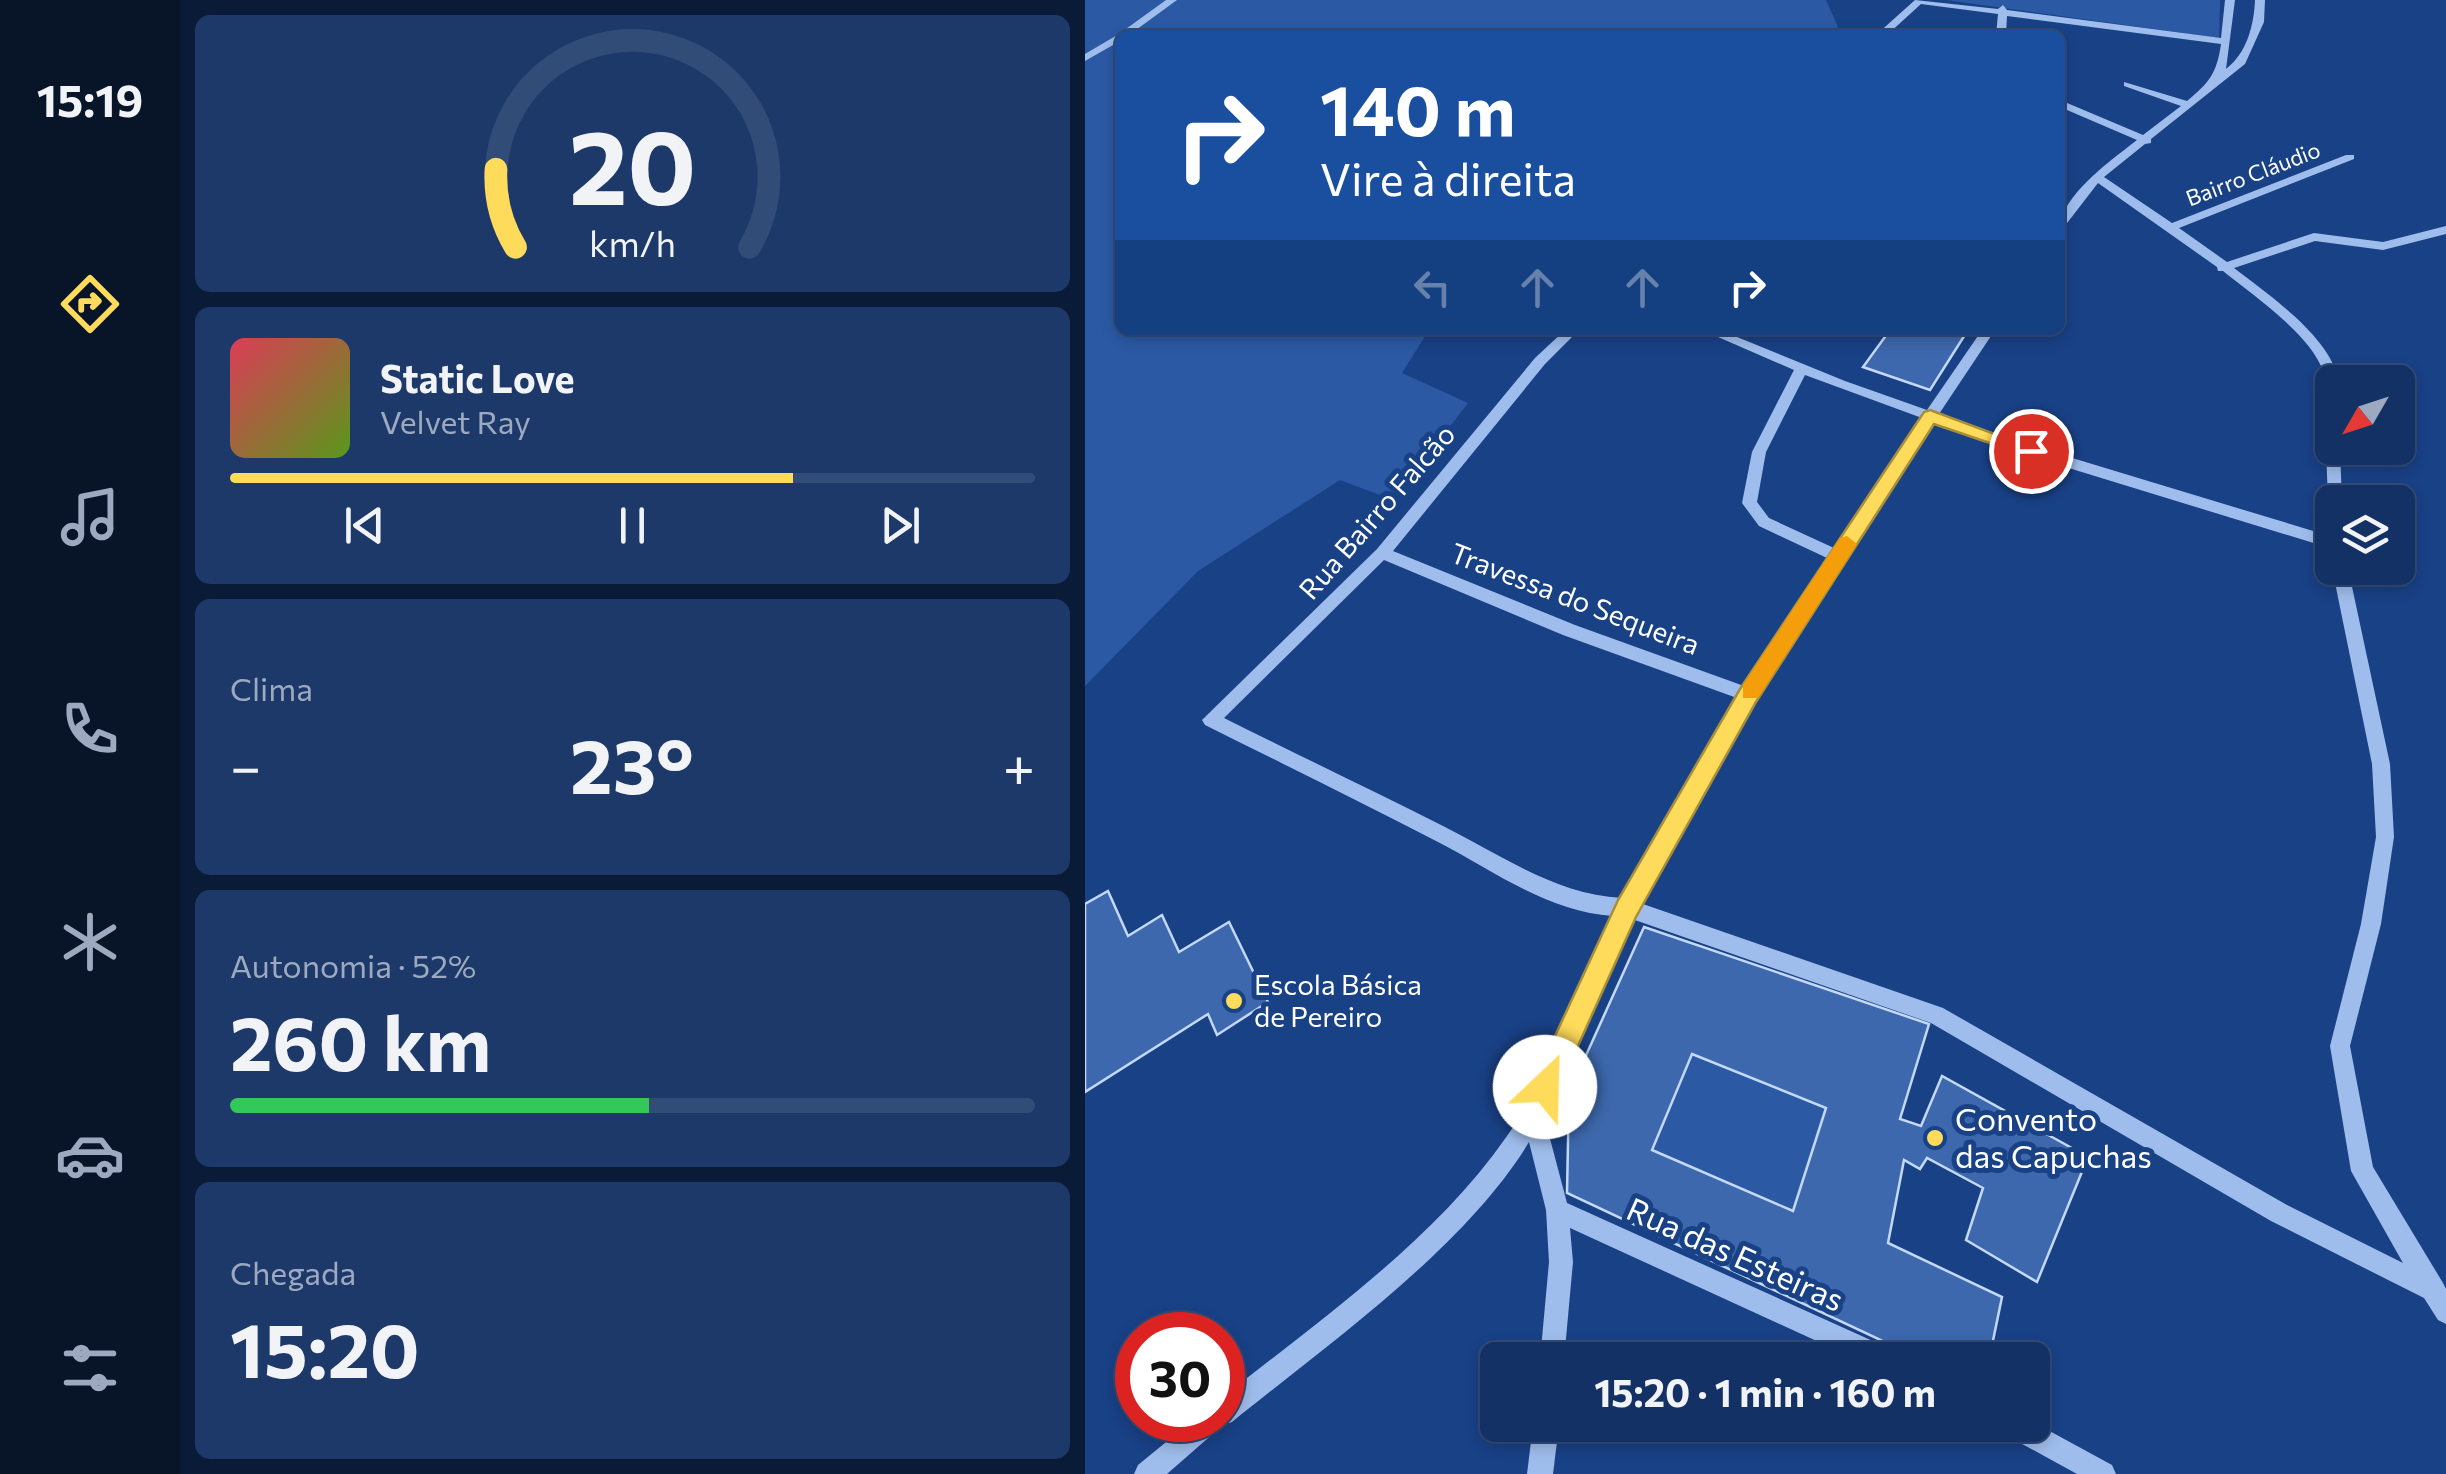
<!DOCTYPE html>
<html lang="pt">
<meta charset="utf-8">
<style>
body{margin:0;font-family:Commissioner,sans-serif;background:#1c396a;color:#f1f3f6;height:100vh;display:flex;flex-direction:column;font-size:38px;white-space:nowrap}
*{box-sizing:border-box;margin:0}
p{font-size:32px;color:#9da9bf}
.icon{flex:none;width:55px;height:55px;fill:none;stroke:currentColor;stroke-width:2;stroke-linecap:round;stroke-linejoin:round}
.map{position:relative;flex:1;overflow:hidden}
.sheet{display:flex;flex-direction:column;gap:15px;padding:15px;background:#0a1b37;width:905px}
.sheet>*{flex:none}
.top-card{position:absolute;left:30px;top:30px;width:950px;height:305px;border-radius:15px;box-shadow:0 5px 15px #0003,0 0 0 2px #324c78;background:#1a4fa0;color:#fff;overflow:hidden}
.needle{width:65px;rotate:231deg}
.fabs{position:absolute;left:1230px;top:365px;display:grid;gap:20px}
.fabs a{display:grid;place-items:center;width:100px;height:100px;border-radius:15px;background:#133164;box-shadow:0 5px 15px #0003,0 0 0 2px #324c78;font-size:50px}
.speed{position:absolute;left:30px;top:1312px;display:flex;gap:20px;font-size:50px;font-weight:700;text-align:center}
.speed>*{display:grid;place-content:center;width:130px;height:130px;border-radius:50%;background:#133164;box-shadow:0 5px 15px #0003,0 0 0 2px #324c78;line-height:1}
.speed .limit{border:15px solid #d22;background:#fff;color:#111}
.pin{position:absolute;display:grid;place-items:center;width:85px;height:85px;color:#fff;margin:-42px;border:5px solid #fff;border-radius:50%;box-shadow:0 2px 10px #0007}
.me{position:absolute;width:110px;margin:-55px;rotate:24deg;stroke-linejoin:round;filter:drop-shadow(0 0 8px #0008)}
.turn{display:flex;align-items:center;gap:35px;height:210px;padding:0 40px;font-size:45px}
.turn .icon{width:130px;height:130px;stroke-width:2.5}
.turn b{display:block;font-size:70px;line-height:85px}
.lanes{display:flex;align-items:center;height:95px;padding:0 40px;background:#0003;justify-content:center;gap:50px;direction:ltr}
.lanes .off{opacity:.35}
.big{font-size:75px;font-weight:700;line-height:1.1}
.sheet .widget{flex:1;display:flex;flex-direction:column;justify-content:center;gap:15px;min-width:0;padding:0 35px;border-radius:15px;background:#1c396a}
.sheet .dial{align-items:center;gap:0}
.dial svg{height:260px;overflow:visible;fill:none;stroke:#324c78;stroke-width:7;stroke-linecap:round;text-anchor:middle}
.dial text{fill:#f1f3f6;stroke:none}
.song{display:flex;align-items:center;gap:30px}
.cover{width:120px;height:120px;border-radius:15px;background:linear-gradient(135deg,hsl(350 70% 55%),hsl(90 70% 35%))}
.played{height:10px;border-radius:5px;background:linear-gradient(90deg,#ffdb5b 70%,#324c78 70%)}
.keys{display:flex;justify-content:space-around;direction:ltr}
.heat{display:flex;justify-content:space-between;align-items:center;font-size:55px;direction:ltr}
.charge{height:15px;border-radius:8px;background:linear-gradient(90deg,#34c759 52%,#324c78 0)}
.trip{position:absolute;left:395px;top:1342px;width:570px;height:100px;border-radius:15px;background:#133164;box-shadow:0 5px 15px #0003,0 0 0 2px #324c78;font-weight:700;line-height:100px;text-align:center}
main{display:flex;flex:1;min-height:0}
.dock{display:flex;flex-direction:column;width:180px;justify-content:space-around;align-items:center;background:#081428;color:#9da9bf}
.dock .icon{width:70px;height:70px}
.dock .current{color:#ffdb5b}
.dock b{font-size:45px;color:#f1f3f6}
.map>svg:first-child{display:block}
.green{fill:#2b59a4}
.building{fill:#3d68ad;stroke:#c4d9f9;stroke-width:2.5;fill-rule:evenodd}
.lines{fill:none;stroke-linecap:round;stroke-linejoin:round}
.minor{fill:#9fbdec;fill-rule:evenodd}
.route{fill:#ffdb5b;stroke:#a68e3b;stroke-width:2.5}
.slow{fill:#f59e0b}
.poi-dot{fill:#ffdb5b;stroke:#194186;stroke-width:4}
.labels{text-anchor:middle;stroke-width:10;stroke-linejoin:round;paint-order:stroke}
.far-street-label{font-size:22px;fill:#fff;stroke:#194186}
.street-label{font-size:28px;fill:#fff;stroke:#194186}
.poi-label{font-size:28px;fill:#fff;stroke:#194186;text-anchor:start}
.near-poi-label{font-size:32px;fill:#fff;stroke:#194186;text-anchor:start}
.near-street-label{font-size:32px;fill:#fff;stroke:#194186}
</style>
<main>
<nav class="dock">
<b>15:19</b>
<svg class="icon current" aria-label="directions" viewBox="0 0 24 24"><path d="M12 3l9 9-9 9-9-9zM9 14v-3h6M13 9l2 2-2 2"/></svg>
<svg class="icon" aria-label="music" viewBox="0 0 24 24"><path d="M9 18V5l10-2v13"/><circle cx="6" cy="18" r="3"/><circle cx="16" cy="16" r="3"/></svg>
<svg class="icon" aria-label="phone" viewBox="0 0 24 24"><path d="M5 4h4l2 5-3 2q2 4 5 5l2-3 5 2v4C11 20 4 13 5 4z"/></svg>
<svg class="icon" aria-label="climate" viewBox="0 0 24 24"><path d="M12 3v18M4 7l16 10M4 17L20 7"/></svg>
<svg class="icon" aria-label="car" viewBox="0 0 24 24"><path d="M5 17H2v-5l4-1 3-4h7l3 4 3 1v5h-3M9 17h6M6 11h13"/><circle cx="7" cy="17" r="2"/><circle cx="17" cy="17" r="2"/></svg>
<svg class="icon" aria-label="filters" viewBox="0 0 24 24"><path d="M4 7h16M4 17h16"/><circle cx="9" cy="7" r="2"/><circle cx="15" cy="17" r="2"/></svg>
</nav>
<section class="sheet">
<div class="widget dial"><svg viewBox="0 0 100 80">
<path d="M14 69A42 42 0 1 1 86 69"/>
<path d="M14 69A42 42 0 0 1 8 45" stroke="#ffdb5b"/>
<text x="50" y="56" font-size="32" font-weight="700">20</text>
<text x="50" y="72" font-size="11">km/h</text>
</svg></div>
<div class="widget">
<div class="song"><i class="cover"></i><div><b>Static Love</b><p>Velvet Ray</p></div></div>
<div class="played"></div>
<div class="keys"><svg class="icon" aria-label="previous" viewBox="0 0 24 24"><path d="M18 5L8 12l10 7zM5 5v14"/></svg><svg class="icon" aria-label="pause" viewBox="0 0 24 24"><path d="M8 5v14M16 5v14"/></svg><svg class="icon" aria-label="next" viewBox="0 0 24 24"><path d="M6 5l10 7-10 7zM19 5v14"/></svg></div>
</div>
<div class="widget"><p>Clima</p>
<div class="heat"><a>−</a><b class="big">23°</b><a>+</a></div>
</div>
<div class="widget"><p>Autonomia · 52%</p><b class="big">260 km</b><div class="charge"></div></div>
<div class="widget"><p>Chegada</p><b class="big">15:20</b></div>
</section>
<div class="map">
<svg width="1361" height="1474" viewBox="0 0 1361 1474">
<rect width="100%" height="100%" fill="#194186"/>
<!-- green -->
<g class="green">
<polygon points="0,0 741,0 753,27 746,35 35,35 35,330 344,330 317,373 383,403 308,500 255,480 113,571 0,686"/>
<polygon points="861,0 1135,0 1134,38"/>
<polygon points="607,1054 741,1108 708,1211 567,1150"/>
</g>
<!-- building -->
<g class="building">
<polygon points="805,330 883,330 845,390 778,367"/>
<polygon points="23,891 43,936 77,915 94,952 144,922 183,1002 132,1035 123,1014 0,1092 0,904"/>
<path d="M559 927 844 1024 815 1119 836 1126 857 1076 1003 1157 952 1282 881 1240 898 1188 842 1158 835 1169 819 1160 803 1243 917 1297 904 1360H838L482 1193 484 1093ZM607 1054 741 1108 708 1211 567 1150Z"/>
</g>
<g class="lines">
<!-- minor -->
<g class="minor">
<polygon points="81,0 92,0 44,35 35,35 35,41 0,61 0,54 34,34"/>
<path d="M830 0 913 9 918 5 922 10 1136 38 1140 0H1150L1141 69C1162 53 1169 25 1170 0H1180L1179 22 1160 64 1066 139V143L1060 144 1019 177 1087 223 1261 155H1269V159L1094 228 1142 262 1229 233 1298 242 1361 226V234L1298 250 1230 241 1149 268C1184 295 1246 337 1254 382H1248V431L1241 426C1241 408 1244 388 1238 371 1226 335 1168 295 1138 271H1133L1132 267 1013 183 979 227 975 229C975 196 1028 159 1052 140L975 107V100L1058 135 1096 106 1039 86V82L1102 101C1124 83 1132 73 1136 44L922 16 921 35H911L913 14 836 4 802 35H791Z"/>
<path d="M480 330H494L460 364 308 551 490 625 659 686 742 558 674 526 657 503 667 452 709 370 617 330H635L760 381 842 410 897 330H910L854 414 951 447 1248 537V549L941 455 849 422 674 691 555 903 858 1008 1202 1205 1318 1263 1266 1171 1245 1046 1276 924 1291 837 1287 764 1247 568H1263L1305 764 1309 837 1296 924 1265 1046 1288 1167 1358 1283 1361 1289V1324L1353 1320 1339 1298 1186 1221 846 1023 547 919 459 1116 482 1203 810 1351 813 1360H773L485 1228 488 1262 479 1360H455L464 1262 461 1210 444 1142C380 1248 243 1344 147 1422L138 1425 82 1474H49L53 1465 108 1420H138V1397C237 1318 349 1241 422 1136 469 1069 493 989 528 916 463 912 409 871 353 842 276 802 198 764 120 725L117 720 292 549 450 358ZM720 375 837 418 749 548 684 518 672 502 681 452ZM299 560 478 635 652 698 537 898C470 894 418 856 360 827 287 790 213 755 139 718Z"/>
<polygon points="1248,443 1248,448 1255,448 1257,502 1248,502 1248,507 1243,502 1241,448"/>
<polygon points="948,1422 1027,1465 1031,1474 992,1474 919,1434 915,1425 948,1425"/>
<polygon points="448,1425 474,1425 468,1474 442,1474"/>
</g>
</g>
<!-- route -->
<polygon class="route" points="845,410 955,451 946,457 849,424 671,702 551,917 470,1097 460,1101 451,1097 447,1087 451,1077 533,900 655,689 839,412"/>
<!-- slow -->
<polygon class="slow" points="762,536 772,544 673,698 658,698 658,685 755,538"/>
<!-- markers -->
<g class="poi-dot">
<circle cx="149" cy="1001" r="10"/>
<circle cx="850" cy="1138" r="10"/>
</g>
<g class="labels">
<!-- far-street labels -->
<g class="far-street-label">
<text transform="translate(1168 174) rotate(-21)" y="8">Bairro Cláudio</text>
</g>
<!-- street labels -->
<g class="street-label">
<text transform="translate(292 512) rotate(-49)" y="10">Rua Bairro Falcão</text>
<text transform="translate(490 599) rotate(21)" y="10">Travessa do Sequeira</text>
</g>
<!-- poi labels -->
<g class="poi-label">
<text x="169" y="995">Escola Básica<tspan x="169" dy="32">de Pereiro</tspan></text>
</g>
<!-- near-poi labels -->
<g class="near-poi-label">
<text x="870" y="1131">Convento<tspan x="870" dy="37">das Capuchas</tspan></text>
</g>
<!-- near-street labels -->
<g class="near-street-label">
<text transform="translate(650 1255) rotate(24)" y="11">Rua das Esteiras</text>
</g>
</g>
</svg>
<div class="fabs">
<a><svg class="needle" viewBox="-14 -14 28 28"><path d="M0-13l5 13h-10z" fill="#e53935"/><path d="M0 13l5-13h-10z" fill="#9da9bf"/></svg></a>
<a><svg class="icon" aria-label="layers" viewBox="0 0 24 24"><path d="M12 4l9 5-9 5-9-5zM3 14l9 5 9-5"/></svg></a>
</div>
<div class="speed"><div class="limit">30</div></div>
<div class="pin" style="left:946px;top:451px;background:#d93025"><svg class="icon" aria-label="arrive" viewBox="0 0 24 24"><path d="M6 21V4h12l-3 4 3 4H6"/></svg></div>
<svg class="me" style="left:460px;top:1087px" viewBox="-20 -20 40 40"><circle r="19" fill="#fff"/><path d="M0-13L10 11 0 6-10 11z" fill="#ffdb5b"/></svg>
<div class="trip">15:20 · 1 min · 160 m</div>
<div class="top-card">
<div class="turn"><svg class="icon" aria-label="right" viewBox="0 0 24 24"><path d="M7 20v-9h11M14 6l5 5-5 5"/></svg><div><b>140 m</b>Vire à direita</div></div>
<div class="lanes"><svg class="icon off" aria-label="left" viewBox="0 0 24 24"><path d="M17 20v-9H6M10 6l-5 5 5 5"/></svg><svg class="icon off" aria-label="ahead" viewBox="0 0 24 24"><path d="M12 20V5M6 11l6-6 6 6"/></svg><svg class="icon off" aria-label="ahead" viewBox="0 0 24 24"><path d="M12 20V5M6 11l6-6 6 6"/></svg><svg class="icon" aria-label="right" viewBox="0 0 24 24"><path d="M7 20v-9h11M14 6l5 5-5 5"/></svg></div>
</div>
</div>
</main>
